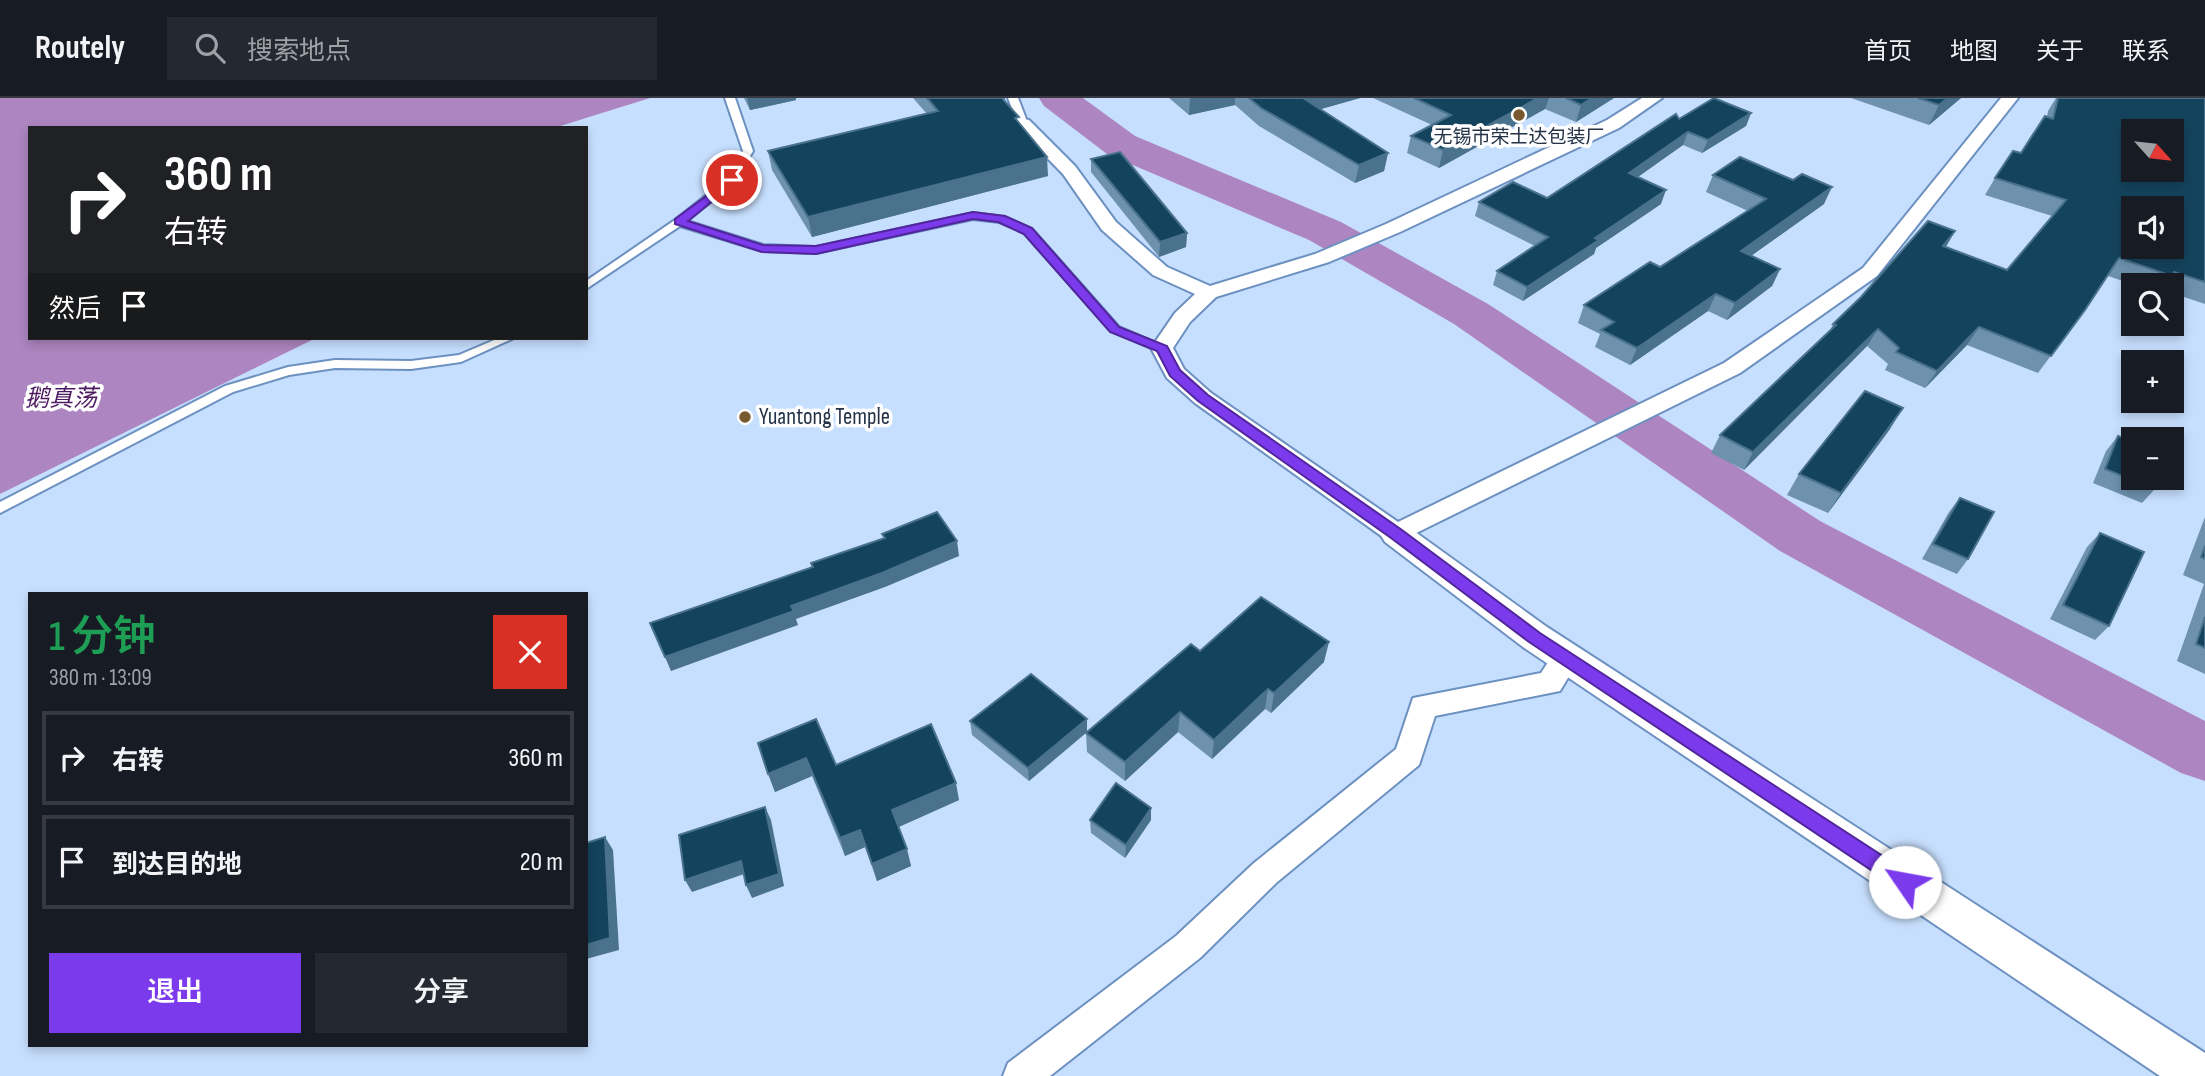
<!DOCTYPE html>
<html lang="zh">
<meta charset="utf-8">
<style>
body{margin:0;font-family:"Sofia Sans Condensed","Noto Sans SC",sans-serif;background:#242831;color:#f1f3f6;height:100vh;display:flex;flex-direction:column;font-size:26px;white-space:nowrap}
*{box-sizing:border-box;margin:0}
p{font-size:23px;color:#9ea1a6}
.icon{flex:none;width:38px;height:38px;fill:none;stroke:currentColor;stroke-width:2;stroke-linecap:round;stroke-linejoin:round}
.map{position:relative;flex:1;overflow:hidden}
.panel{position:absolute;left:28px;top:494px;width:560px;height:455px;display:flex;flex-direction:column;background:#171b24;border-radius:0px;box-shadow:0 4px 10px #0003}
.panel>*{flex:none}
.top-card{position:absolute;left:28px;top:28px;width:560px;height:214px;border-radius:0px;box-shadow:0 4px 10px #0003;background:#202124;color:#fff;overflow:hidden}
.needle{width:46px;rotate:117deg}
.tools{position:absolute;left:2121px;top:21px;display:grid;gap:14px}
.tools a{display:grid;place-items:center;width:63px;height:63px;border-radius:0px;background:#171b24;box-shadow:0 4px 10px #0003;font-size:35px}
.pin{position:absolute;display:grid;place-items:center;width:60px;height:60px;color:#fff;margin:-30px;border:4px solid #fff;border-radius:50%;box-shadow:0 2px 7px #0007}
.me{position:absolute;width:77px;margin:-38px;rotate:303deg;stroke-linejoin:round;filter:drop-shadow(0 0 5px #0008)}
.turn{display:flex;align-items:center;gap:24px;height:147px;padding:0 21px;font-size:32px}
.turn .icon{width:91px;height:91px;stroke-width:2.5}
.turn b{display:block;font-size:49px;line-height:60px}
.then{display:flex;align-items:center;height:66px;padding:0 21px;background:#0003;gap:14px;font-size:26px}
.round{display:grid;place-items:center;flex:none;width:74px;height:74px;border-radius:0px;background:#242831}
.summary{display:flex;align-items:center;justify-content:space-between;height:119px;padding:0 21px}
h1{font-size:42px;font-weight:600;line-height:52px;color:#1e9e55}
.cta{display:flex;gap:14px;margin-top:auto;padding:14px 21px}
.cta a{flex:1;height:80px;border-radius:0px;background:#7c3aed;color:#fff;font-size:28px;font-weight:600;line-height:80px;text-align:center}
.cta a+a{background:#242831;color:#f1f3f6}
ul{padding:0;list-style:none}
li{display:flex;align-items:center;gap:21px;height:94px;margin:0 14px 10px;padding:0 7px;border:4px solid #363941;border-radius:0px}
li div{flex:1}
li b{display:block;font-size:26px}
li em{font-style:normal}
header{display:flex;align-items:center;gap:42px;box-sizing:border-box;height:98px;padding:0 35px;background:#171b24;border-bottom:2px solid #363941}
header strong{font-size:33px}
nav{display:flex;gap:38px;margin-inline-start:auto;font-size:24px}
.search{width:490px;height:63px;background:#242831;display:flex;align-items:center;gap:18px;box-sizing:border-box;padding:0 24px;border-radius:0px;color:#9ea1a6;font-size:26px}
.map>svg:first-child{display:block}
.water{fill:#ad85c0}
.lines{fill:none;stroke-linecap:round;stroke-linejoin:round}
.river{fill:#ad85c0;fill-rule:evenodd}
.service-casing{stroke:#6c91c1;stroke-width:4}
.minor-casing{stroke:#6c91c1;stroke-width:4}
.tertiary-casing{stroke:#6c91c1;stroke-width:4}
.service{fill:#fff;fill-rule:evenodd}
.minor{fill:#fff;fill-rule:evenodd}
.tertiary{fill:#fff;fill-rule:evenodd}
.wall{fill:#6e92ae}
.shaded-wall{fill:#4a728d}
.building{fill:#14445d;stroke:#4a728d;stroke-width:2;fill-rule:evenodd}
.route{fill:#7c3aed;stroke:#51269a;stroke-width:2}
.poi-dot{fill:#785a2e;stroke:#fefefe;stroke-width:2.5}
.labels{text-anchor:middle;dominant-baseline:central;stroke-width:7;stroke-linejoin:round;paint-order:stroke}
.far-poi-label{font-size:19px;fill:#233246;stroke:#fefefe}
.poi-label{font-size:23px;fill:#233246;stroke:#fefefe;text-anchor:start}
.water-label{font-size:24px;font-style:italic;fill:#4d1a61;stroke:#fefefe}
</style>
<header>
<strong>Routely</strong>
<div class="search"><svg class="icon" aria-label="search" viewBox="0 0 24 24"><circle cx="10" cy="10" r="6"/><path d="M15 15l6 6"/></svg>搜索地点</div>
<nav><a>首页</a><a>地图</a><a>关于</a><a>联系</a></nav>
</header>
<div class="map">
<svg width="2205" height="978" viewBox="0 0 2205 978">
<rect width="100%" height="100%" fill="#c7dffe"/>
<path class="water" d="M0 0H650L554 30H30V240H316L0 396Z"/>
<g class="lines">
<path class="river" d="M1039 0H1083L1135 38 1341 124 1488 206 1820 423 2205 623V683L2181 675 1780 453 1454 226 1309 142 1107 56 1044 8Z"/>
<defs>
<g id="service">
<path d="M725 0H735L753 53 735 84 687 123 763 147 816 149 973 115 1005 119 1032 131 1119 229 1168 250 1162 254 1158 253 1111 233 1024 135 999 124 973 121 816 155 762 153 680 128 586 191V183L675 122 728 80 743 53Z"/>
<path d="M1008 0H1018L1028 26 1026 28 1018 26Z"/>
<path d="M499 240H514L461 264 411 271 335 270 289 277 233 294 0 415V404L225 288 288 269 335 262 411 263 459 257Z"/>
</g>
<g id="minor">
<path d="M1642 0H1662L1619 30 1400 134 1329 164 1216 199 1190 224 1173 250 1184 271 1211 295 1398 424 1724 265 1863 170 2001 0H2018L1877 178 1740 275 1396 445 1387 442 1195 305 1167 280 1151 250 1175 215 1195 196 1153 177 1102 132 1063 76 1014 26 1023 21 1029 22 1075 68 1116 124 1167 169 1210 188 1315 156 1386 126 1607 22Z"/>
<path d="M1566 549 1576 552 1580 560 1560 593 1435 618 1419 667 1276 785 1200 860 1050 978H1003L1008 965 1176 838 1254 765 1396 651 1413 600 1541 575 1556 552Z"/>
</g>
<path id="tertiary" d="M1396 424 1407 428 1547 529 2205 955V978H2160L1523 549 1385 444 1380 436 1385 428Z"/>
</defs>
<use href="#service" class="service-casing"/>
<use href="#minor" class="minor-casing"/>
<use href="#tertiary" class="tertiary-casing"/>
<use href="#service" class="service"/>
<use href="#minor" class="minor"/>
<use href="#tertiary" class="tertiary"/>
</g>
<g class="wall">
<path d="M744 0H796V2L750 12Z"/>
<path d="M913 0H1005V3L1019 25 1048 78 812 139 772 72 768 53 927 16Z"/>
<path d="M1169 0H1360L1321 11 1388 55 1384 73 1355 85 1259 28 1235 7 1189 17Z"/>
<path d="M1373 0H1614L1576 24 1545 11 1439 70 1407 55 1411 38 1432 27Z"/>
<path d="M1851 0H1961L1929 27Z"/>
<path d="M2056 0H2205V206L2172 195V187H2135L2108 178 2085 212 2038 275 1967 247 1925 290 1885 272 1888 266 1867 248 1744 372 1711 355 1720 337 1830 233 1833 226 1955 133 1946 149 2007 172 2052 118 1985 97 1995 80 2021 55 2047 19 2048 13Z"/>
<path d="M1751 15 1746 28 1702 55 1683 47 1637 79 1661 106 1596 150 1594 156 1523 203 1493 187 1497 173 1535 148 1475 118 1479 104 1547 100 1679 21Z"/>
<path d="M1091 61 1187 135 1186 149 1159 159 1091 74Z"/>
<path d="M1713 77 1824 106 1751 158 1780 171 1772 188 1727 222 1708 213 1630 267 1595 249 1600 236 1578 225 1584 207 1660 169 1748 113 1706 94Z"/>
<path d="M1890 331 1828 415 1787 397 1799 376Z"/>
<path d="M2118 338 2155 391 2142 405 2093 385 2106 353Z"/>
<path d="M1960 400 1968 461 1957 476 1922 461 1949 414Z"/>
<path d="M2205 419V576L2177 563 2204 486 2183 477Z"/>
<path d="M2100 435 2109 528 2095 542 2050 521 2087 449Z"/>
<path d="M1200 553 1324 564 1271 615 1265 611 1212 661 1178 634 1125 683 1087 654 1086 635Z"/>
<path d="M1087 621V634L1029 683 972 637 970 623Z"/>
<path d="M758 645 836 667 959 702 899 729 911 768 877 783 865 749 845 758 812 678 775 694Z"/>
<path d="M1151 710V722L1125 760 1091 735 1090 722Z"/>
</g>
<g class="shaded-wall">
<path d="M747 0H796V2L750 12Z"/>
<path d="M1190 0H1235V7L1189 17Z"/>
<path d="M1303 0H1360L1300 17Z"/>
<path d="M1538 0H1549L1545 11 1439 70 1443 52Z"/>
<path d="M1592 0H1614L1576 24 1581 7Z"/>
<path d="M1948 0H1961L1929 27 1939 7Z"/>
<path d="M1751 15 1746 28 1702 55 1708 42Z"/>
<path d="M1688 34 1683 47 1624 89 1629 75Z"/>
<path d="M1388 55 1384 73 1355 85 1359 67Z"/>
<path d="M1047 59 1048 78 812 139 808 119Z"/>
<path d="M1832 89 1824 106 1734 170 1741 153Z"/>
<path d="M1666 92 1661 106 1596 150 1594 156 1523 203 1527 189 1595 140Z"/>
<path d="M1955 133 1945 150 1943 148Z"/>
<path d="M1187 135 1186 149 1159 159 1160 144Z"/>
<path d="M1780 171 1772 188 1727 222 1735 205Z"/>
<path d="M1716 196 1708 213 1630 267 1637 250Z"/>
<path d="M1979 229 1967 247 1925 290 1937 273Z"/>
<path d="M1878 231 1867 248 1744 372 1753 354Z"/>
<path d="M1903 310 1890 331 1828 415 1841 395Z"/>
<path d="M957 443 959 458 885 489 796 521 798 527 671 573 665 559 791 508Z"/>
<path d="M1329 544 1324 564 1271 615 1274 595Z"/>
<path d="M1268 591 1265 611 1212 661 1214 642Z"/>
<path d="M1180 614 1178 634 1125 683V664Z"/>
<path d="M1087 621V634L1029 683 1028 670Z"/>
<path d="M806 660 812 678 775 694 768 676Z"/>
<path d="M956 685 959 702 896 730 892 712Z"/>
<path d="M765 709 771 722 784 788 752 800 746 787Z"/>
<path d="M1151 710V722L1125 760 1126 747Z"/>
<path d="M860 732 865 749 845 758 840 740Z"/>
<path d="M605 739 613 752 619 852 586 861V847Z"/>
<path d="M907 751 911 768 877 783 872 766Z"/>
<path d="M741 763 747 775 692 794 685 782Z"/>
</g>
<g class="building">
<path d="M927 0H1002L1019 19 1015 20 1047 59 808 119 768 53 938 13Z"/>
<path d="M1249 0H1303L1388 55 1359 67 1261 10Z"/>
<path d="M1414 0H1538L1443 52 1411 38 1451 17Z"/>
<path d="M1566 0H1592L1581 7Z"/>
<path d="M1714 0 1751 15 1708 42 1688 34 1629 75 1666 92 1595 140 1599 142 1527 189 1497 173 1548 139 1479 104 1513 84 1547 100 1676 16 1679 21Z"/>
<path d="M1918 0H1948L1939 7Z"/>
<path d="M2058 0H2205V184L2174 174 2172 178 2119 160 2085 212 2051 258 1979 229 1937 273 1896 254 1899 250 1878 231 1753 354 1720 337 1836 227 1833 226 1861 199 1928 123 1955 133 1943 148 2007 172 2066 102 1995 80 2013 53 2021 55 2045 18 2053 21ZM2133 33H2172V72H2133ZM2133 110H2172V149H2133Z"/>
<path d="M1120 54 1187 135 1160 144 1091 61Z"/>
<path d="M1740 59 1793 82 1802 76 1832 89 1741 153 1780 171 1735 205 1716 196 1637 250 1601 232 1614 224 1584 207 1650 164 1660 169 1766 101 1713 77Z"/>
<path d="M1865 293 1903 310 1841 395 1799 376Z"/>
<path d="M2118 338 2133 344V380H2160L2155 391 2105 371Z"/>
<path d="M1960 400 1994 414 1968 461 1933 446Z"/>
<path d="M937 414 957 443 882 475 791 508 794 513 665 559 650 525 813 469 811 465 885 440 882 436Z"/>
<path d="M2100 435 2144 454 2109 528 2063 507Z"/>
<path d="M2205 448V461L2201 459Z"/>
<path d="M1261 499 1329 544 1274 595 1268 591 1214 642 1180 614 1125 664 1086 635 1191 546 1200 553Z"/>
<path d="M2205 519V550L2196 546Z"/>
<path d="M1031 576 1087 621 1028 670 970 623Z"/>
<path d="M816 621 836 667 931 626 956 685 892 712 907 751 872 766 860 732 840 740 806 660 768 676 758 645Z"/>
<path d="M1116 685 1151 710 1126 747 1090 722Z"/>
<path d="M765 709 779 776 746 787 741 763 685 782 679 737Z"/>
<path d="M605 739 610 840 586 847V745Z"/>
</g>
<path class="route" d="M732 79 738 82 736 84 688 123 763 147 816 148 973 114 1005 118 1032 130 1119 229 1167 248 1180 272 1208 297 1402 432 1540 535 1912 777 1915 784 1912 790 1905 792 1898 790 1529 544 1391 440 1198 303 1170 278 1157 253 1110 234 1024 136 998 124 973 121 816 156 762 154 675 126V121Z"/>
<g class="poi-dot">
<circle cx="1519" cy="17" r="7"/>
<circle cx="745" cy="319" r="7"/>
</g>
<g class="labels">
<g class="far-poi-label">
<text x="1519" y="39">无锡市荣士达包装厂</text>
</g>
<g class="poi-label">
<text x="759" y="319">Yuantong Temple</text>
</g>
<g class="water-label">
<text x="61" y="300">鹅真荡</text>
</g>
</g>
</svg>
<div class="tools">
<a><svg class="needle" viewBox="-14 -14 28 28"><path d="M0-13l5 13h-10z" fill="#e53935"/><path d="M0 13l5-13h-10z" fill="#9ea1a6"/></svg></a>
<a><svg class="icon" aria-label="sound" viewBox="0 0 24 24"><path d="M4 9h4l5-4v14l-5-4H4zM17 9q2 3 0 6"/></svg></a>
<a><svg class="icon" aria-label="search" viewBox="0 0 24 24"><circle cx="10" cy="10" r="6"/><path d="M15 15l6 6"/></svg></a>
<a>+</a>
<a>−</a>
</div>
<div class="pin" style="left:732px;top:82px;background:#d93025"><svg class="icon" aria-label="arrive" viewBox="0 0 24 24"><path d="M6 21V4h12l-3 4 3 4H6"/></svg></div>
<svg class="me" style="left:1905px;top:784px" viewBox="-20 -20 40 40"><circle r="19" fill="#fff"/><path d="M0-13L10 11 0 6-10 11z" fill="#7c3aed"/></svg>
<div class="top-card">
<div class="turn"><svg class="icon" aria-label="right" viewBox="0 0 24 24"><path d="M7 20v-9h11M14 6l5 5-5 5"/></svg><div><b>360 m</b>右转</div></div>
<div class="then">然后<svg class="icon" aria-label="arrive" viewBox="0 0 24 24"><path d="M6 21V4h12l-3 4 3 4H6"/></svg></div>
</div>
<section class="panel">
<div class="summary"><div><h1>1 分钟</h1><p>380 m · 13:09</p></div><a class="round" style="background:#d93025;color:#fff"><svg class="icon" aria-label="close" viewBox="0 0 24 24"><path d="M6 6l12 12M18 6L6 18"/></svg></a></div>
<ul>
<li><svg class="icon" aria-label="right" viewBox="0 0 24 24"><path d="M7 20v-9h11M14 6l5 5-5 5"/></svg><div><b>右转</b></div><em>360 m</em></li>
<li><svg class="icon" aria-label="arrive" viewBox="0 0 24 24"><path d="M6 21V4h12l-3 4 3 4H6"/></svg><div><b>到达目的地</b></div><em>20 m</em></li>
</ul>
<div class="cta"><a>退出</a><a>分享</a></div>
</section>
</div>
